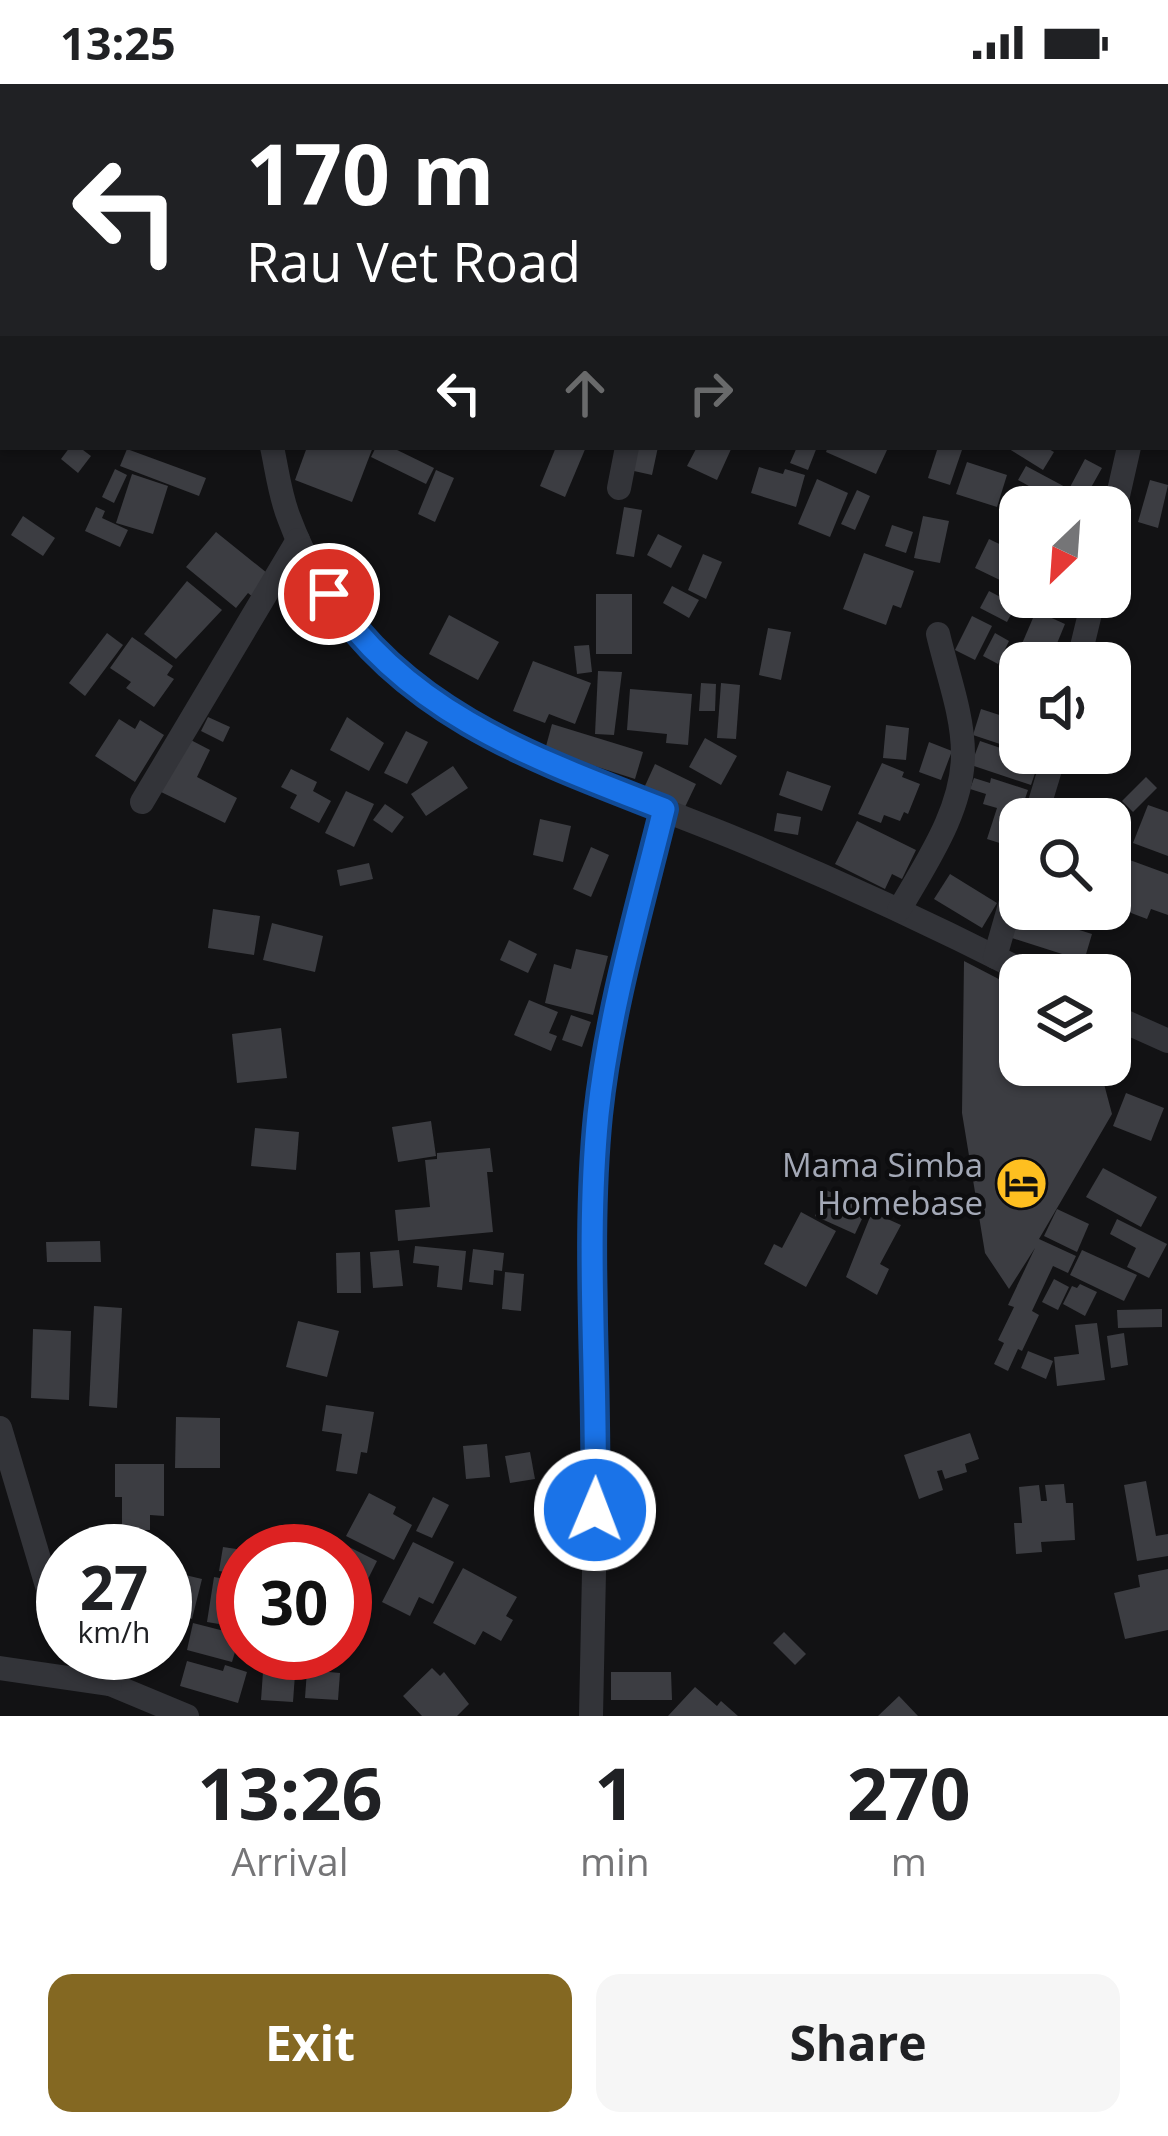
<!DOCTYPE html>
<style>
body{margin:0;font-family:"Open Sans",sans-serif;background:#f6f6f6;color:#202124;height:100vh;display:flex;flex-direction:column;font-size:45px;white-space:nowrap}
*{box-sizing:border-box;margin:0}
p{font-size:39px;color:#757577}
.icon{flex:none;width:66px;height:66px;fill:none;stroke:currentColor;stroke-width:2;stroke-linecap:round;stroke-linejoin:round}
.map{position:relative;height:1632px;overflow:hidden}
.details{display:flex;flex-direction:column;background:#fff;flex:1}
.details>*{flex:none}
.top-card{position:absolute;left:0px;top:0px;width:1170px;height:366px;box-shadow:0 3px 9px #0004;background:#202124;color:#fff;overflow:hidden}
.needle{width:78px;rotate:205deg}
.fabs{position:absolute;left:999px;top:402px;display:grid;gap:24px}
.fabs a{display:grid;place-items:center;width:132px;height:132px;border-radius:24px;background:#fff;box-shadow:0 3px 9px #0004;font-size:60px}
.speed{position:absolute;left:36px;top:1440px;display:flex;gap:24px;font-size:60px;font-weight:700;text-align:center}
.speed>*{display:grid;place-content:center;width:156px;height:156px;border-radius:50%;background:#fff;box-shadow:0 3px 9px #0004;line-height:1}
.speed small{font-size:30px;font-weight:400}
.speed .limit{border:18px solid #d22;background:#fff;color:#111}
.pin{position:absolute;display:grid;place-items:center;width:102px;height:102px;color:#fff;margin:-51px;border:6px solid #fff;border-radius:50%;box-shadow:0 3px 12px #0007}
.me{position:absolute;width:132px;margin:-66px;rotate:1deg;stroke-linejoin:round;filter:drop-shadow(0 0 9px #0008)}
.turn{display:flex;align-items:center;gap:42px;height:252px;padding:0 48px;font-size:54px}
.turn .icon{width:156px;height:156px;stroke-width:2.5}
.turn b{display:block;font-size:84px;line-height:102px}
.lanes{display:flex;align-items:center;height:114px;padding:0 48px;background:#0003;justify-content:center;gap:60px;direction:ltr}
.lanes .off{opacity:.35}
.eta{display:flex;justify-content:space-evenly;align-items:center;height:204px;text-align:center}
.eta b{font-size:72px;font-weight:700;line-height:84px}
.action{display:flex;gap:24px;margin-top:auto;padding:24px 48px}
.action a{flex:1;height:138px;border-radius:24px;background:#846822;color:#fff;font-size:48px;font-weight:700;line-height:138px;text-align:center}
.action a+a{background:#f6f6f6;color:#202124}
.status{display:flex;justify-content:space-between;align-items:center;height:84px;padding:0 60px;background:#fff;direction:ltr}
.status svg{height:33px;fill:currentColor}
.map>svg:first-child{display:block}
.building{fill:#3c3d42}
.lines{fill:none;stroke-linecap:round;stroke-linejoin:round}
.street{stroke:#333439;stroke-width:24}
.route-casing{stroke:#114b97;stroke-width:30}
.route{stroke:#1a73e8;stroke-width:21}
.labels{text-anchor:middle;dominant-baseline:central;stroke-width:9;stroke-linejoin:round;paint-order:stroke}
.poi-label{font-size:33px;fill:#a3a8b6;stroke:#0d0d0f;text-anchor:end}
</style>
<div class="status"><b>13:25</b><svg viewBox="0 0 49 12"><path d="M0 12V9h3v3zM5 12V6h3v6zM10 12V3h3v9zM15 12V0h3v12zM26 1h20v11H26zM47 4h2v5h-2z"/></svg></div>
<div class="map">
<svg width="1168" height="1632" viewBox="0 0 1168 1632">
<rect width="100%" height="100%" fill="#121214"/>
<g class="building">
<path d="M70 363H79L91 372 78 389 61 375Z"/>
<path d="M307 363H373L352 418 295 396Z"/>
<path d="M376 363H391L434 384 426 400 371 373Z"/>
<path d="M556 363H586L565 413 540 402Z"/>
<path d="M630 363H658L652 391 625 385Z"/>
<path d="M697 363H732L717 396 687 382Z"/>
<path d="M797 363H817L808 386 790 379Z"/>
<path d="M828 363H879L887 366 876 390 826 368Z"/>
<path d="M938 363H963L950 401 928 394Z"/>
<path d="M1006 363H1045L1054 368 1043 386Z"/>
<path d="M127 365 206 394 199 412 120 382Z"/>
<path d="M1085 375 1102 384 1080 423H1067L1018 396 1026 382 1069 405Z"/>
<path d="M967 378 1007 391 997 423 956 410Z"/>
<path d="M759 383 783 390 785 385 805 391 796 423 751 409Z"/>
<path d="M115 385 127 391 114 419 102 413Z"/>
<path d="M436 386 454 394 435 438 418 430Z"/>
<path d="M132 390 168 402 153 450 116 439Z"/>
<path d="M817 395 848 409 830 453 798 440Z"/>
<path d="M1150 396 1168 401 1158 444 1138 438Z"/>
<path d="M857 406 870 412 855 446 841 440Z"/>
<path d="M96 423 105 427 102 434 128 446 120 463 85 447Z"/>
<path d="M624 423 642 426 634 473 616 470Z"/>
<path d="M23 432 55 454 43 472 11 451Z"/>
<path d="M923 432 949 437 940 479 914 474Z"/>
<path d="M892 441 913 448 906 469 885 462Z"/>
<path d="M216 448 272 493 254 514 248 509 236 524 186 483Z"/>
<path d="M658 450 682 462 671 484 647 471Z"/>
<path d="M989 455 1018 469 1004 498 975 484Z"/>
<path d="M864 469 914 487 901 524 893 521 886 541 843 525Z"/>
<path d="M703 470 722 478 706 515 688 506Z"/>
<path d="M187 497 222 526 176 575 144 550Z"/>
<path d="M672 502 699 516 689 534 663 519Z"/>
<path d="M989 507 1016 521 1007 538 980 524Z"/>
<rect x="596" y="510" width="36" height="60"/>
<path d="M1036 527 1065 540 1051 574 1021 562Z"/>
<path d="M449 531 499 558 478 596 429 570Z"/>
<path d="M972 532 992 542 975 576 955 566Z"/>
<path d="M768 544 791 548 781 596 759 591Z"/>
<path d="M107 549 123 561 85 612 69 599Z"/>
<path d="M995 549 1009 557 998 580 983 572Z"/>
<path d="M132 553 173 582 167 591 174 595 154 623 126 604 131 598 110 584Z"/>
<path d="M589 561 592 588 577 590 574 562Z"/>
<path d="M533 577 591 599 575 640 549 630 545 639 513 627Z"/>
<path d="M598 587 622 588 614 651 595 650Z"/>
<path d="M701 599 716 600 715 627H699Z"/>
<path d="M721 599 740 601 736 655 717 654Z"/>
<path d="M630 605 692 610 688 661 666 659 667 650 627 646Z"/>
<path d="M981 625 1018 637 1009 663 973 651Z"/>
<path d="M208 633 230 643 223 658 201 647Z"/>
<path d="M347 633 384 659 369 687 330 666Z"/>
<path d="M119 635 135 645 140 636 164 651 135 698 95 672Z"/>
<path d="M552 640 643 668 635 695 545 666Z"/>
<path d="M886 641 909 644 906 676 883 674Z"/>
<path d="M406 647 428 658 407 700 384 689Z"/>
<path d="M185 653 210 666 197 693 237 714 225 739 159 707Z"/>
<path d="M705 654 737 672 721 701 689 683Z"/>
<path d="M980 657 1039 677 1031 701 971 681Z"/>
<path d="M929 658 952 667 941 696 919 688Z"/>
<path d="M882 679 904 688 902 693 920 700 908 730 904 728 900 737 884 731 881 739 858 730Z"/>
<path d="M655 680 696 700 685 723 644 704Z"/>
<path d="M453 682 468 704 426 732 411 710Z"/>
<path d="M291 685 317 698 313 707 331 717 319 739 290 724 297 711 281 703Z"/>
<path d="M787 687 831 702 822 727 779 711Z"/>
<path d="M1146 693 1157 704 1133 728 1122 717Z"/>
<path d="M974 694 990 699 991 694 1028 706 1009 762 987 755 997 724 983 720 986 710 970 705Z"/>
<path d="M346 707 374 720 354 763 325 749Z"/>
<path d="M385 720 404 733 392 749 373 736Z"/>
<path d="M1148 721 1168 728V772L1133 759Z"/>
<path d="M777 729 801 733 798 751 774 747Z"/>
<path d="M540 735 571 742 563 778 533 771Z"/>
<path d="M857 737 916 766 902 795 892 790 885 805 835 780Z"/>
<path d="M591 763 609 771 591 813 573 805Z"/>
<path d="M1127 775 1168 790V831L1151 825 1147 835 1118 824 1121 815 1114 812Z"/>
<path d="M369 779 373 795 340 802 337 786Z"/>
<path d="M950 790 997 819 982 844 934 815Z"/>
<path d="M213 825 260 832 254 871 208 864Z"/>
<path d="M1021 825H1044L1041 834 1092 850 1084 877 1012 854Z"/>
<path d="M272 839 323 852 315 888 263 876Z"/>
<path d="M509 856 537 870 528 889 500 876Z"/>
<path d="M576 865 608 872 593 931 545 919 554 880 571 885Z"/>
<path d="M964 877 1020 906V981H1099L1112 1030 1039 1155 1076 1172 1068 1189 1053 1182 1032 1227 1039 1231 1022 1267 1018 1265 1008 1287 994 1280 1004 1259 998 1256 1014 1223 1008 1221 1035 1164 1009 1205 985 1169 962 1029Z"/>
<path d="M529 916 558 928 549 949 557 952 551 967 514 951Z"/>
<path d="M571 931 591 938 582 963 562 956Z"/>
<path d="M281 944 287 994 237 999 232 950Z"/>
<path d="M1126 1009 1164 1024 1151 1057 1113 1042Z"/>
<path d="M431 1037 436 1072 398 1078 392 1043Z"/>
<path d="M255 1044 299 1048 296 1086 251 1082Z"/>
<path d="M490 1064 493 1088H487L493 1148 398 1157 395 1126 430 1123 425 1076 437 1075V1069Z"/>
<path d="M1103 1084 1157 1113 1141 1143 1086 1113Z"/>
<path d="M826 1106 867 1124 855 1150 815 1132Z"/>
<path d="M1057 1125 1089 1140 1077 1168 1044 1152Z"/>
<path d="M801 1128 836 1147 806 1203 764 1180 774 1160 782 1164Z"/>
<path d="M872 1128 901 1141 880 1180 889 1185 877 1211 846 1193Z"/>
<path d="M1117 1135 1167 1160 1149 1194 1127 1183 1136 1164 1110 1150Z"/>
<path d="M100 1157 101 1178H47L46 1158Z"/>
<path d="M415 1162 466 1167 462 1206 437 1203 439 1182 413 1179Z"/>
<path d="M473 1165 504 1169 502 1187 494 1186 493 1201 469 1198Z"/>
<path d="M399 1166 403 1202 373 1204 370 1168Z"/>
<path d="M1082 1166 1137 1191 1124 1217 1070 1191Z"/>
<path d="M360 1168 361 1209H337L336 1169Z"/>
<path d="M505 1188 524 1190 521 1227 502 1225Z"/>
<path d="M1054 1195 1069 1203 1058 1226 1042 1218Z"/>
<path d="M1080 1200 1097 1208 1085 1232 1063 1220 1072 1202 1077 1204Z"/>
<path d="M94 1222 122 1224 117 1324 89 1322Z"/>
<path d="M1162 1225V1243L1118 1244 1117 1226Z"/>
<path d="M298 1237 339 1247 327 1293 286 1283Z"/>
<path d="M1097 1239 1105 1296 1057 1302 1054 1273 1079 1270 1075 1241Z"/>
<path d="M33 1245 71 1247 69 1316 31 1314Z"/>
<path d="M1124 1249 1128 1281 1111 1284 1107 1252Z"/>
<path d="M1028 1267 1053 1277 1046 1295 1021 1284Z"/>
<path d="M326 1321 374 1328 367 1369 361 1368 357 1390 336 1387 342 1350 322 1347Z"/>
<path d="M176 1333 220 1334V1384H175Z"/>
<path d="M970 1349 979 1375 965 1380 967 1388 945 1395 942 1386 937 1387 943 1406 919 1415 904 1371Z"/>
<path d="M487 1360 490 1393 466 1395 463 1362Z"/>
<path d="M530 1368 535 1395 510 1399 505 1372Z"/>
<path d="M115 1380H164V1432L150 1431V1446H122V1413H115Z"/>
<path d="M1146 1397 1156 1452 1168 1450V1472L1137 1477 1124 1401Z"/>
<path d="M1064 1400 1066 1419H1073L1075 1456 1041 1458 1042 1468 1016 1470 1014 1439H1022L1019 1403 1039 1401 1041 1417H1047L1045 1401Z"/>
<path d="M369 1409 396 1423 393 1430 412 1441 394 1476 346 1452Z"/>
<path d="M433 1413 449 1421 432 1454 416 1447Z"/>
<path d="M413 1458 454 1478 433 1520 419 1513 410 1532 382 1518Z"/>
<path d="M347 1462 377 1477 366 1499 345 1488Z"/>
<path d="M223 1463 243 1466V1491L219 1487Z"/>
<path d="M463 1484 517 1513 506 1532 513 1536 501 1557 483 1547 475 1561 433 1539Z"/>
<path d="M1168 1485V1546L1125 1555 1114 1509 1140 1503 1138 1491Z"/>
<path d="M181 1490 202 1495 192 1535 171 1530Z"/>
<path d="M214 1493 243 1498V1544L207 1538Z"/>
<path d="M193 1539 240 1551 232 1578 187 1566Z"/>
<path d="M784 1548 806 1570 795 1581 773 1559Z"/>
<path d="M187 1577 223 1587 225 1581 247 1588 238 1619 180 1602Z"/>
<path d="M432 1584 440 1592 444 1588 469 1620 457 1632H422L403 1612Z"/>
<path d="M307 1586 340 1589 338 1616 305 1614Z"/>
<path d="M263 1588 295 1590 293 1618 261 1616Z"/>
<path d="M611 1588H671L672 1616H611Z"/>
<path d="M695 1603 717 1622 721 1617 738 1632H668Z"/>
<path d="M899 1612 918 1632H878Z"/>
</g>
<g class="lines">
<g class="street">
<path d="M0 107 3 109"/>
<path d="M1167 121 1168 119"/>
<path d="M272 363C277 386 280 412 289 434 362 631 557 682 732 753 834 795 933 841 1031 891"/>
<path d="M619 404 627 363"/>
<path d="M1110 447 1129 363"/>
<path d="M1078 579 1094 513"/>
<path d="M142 718 298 456"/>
<path d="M1035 735 1055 669"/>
<path d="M899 826C926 779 963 726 963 670 963 630 947 589 938 550"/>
<path d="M995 873 1020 786"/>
<path d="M1110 931 1168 957"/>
<path d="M0 1344 50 1512 63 1534"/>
<path d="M85 1569 110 1600 187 1632"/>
<path d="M0 1584 110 1600"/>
<path d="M591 1632 597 1344 594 1102 598 1031 623 887 664 725"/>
</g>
</g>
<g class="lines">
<defs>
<path id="route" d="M329 510C407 630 536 675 664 725 639 826 609 927 598 1031 585 1161 598 1295 595 1426"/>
</defs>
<use href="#route" class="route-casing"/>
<use href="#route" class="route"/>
</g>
<defs>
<symbol id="hotel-disc" viewBox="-11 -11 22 22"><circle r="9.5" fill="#febf20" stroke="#0d0d0f"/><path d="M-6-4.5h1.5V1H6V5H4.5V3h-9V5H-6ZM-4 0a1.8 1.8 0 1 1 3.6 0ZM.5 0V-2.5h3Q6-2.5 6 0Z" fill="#111"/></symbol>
</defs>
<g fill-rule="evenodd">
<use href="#hotel-disc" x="992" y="1070" width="59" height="59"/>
</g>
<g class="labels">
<g class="poi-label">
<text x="983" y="1080">Mama Simba<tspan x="983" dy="38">Homebase</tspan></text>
</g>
</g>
</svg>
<div class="fabs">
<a><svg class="needle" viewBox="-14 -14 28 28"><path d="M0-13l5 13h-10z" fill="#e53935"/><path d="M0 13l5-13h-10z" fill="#757577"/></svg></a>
<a><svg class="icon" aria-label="sound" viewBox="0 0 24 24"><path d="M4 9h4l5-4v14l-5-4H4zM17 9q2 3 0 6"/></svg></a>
<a><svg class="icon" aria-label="search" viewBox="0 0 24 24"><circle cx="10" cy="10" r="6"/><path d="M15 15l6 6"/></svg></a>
<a><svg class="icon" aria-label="layers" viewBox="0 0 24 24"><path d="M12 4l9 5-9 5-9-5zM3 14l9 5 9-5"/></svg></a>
</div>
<div class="speed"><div>27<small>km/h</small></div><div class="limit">30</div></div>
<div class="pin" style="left:329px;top:510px;background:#d93025"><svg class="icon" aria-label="arrive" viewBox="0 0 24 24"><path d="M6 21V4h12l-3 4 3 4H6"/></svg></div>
<svg class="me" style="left:595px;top:1426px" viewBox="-20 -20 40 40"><circle r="17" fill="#1a73e8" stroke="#fff" stroke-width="3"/><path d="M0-11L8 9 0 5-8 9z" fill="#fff"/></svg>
<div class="top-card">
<div class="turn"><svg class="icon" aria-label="left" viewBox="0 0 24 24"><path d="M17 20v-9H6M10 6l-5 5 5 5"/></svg><div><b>170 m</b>Rau Vet Road</div></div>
<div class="lanes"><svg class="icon" aria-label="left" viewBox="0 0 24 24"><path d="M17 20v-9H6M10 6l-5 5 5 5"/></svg><svg class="icon off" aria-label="ahead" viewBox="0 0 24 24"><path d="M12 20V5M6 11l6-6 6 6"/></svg><svg class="icon off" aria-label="right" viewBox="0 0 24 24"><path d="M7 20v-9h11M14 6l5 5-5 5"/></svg></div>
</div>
</div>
<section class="details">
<div class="eta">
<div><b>13:26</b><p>Arrival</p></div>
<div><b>1</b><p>min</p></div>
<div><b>270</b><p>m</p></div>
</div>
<div class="action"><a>Exit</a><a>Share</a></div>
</section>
